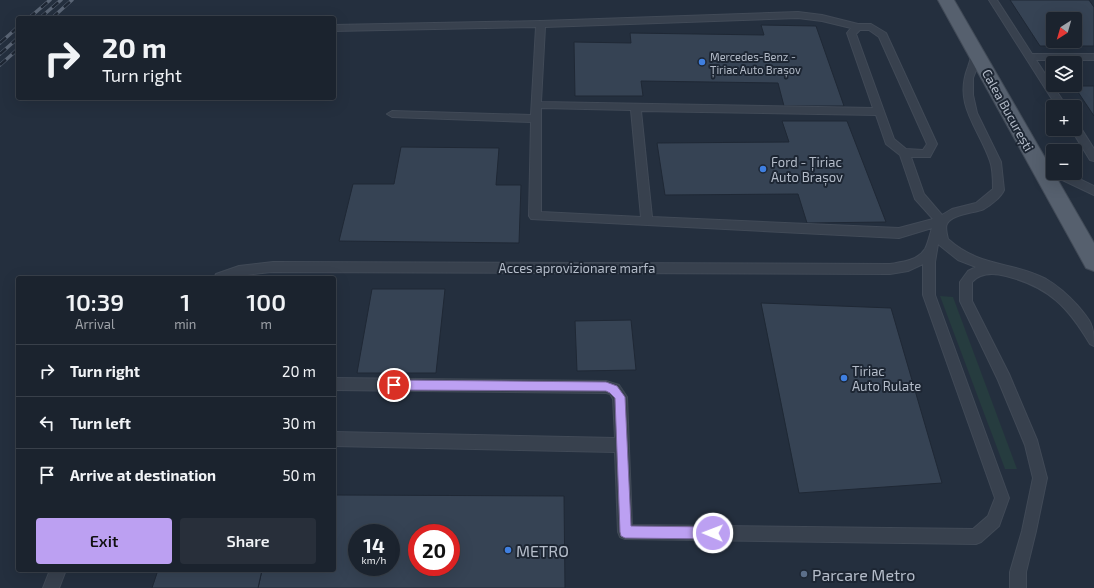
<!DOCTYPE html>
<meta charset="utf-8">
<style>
body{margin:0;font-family:"Exo 2",sans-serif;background:#282f3a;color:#f1f3f6;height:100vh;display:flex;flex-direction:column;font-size:15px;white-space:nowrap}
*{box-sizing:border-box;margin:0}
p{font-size:13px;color:#a0a4aa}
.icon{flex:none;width:22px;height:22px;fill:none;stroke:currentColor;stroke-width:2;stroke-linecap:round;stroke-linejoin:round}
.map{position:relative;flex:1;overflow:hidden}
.panel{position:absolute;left:16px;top:276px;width:320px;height:296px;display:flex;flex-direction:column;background:#1b232e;border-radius:4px;box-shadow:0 4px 16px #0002,0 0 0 1px #39404a}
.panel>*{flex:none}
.top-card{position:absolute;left:16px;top:16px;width:320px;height:84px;border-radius:4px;box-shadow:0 4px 16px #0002,0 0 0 1px #39404a;background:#1b232e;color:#f1f3f6;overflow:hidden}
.needle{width:26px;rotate:217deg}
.controls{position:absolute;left:1046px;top:12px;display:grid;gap:8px}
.controls a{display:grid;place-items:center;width:36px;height:36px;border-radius:4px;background:#1b232e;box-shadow:0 4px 16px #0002,0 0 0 1px #39404a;font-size:20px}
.speed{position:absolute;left:348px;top:524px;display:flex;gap:8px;font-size:20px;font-weight:700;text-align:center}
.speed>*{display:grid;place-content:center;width:52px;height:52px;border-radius:50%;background:#1b232e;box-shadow:0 4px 16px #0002,0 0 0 1px #39404a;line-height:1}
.speed small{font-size:10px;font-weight:400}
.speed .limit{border:6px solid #d22;background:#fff;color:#111}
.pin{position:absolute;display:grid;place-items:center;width:34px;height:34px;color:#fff;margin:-17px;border:2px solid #fff;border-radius:50%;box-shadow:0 1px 4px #0007}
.me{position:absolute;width:44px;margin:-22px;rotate:271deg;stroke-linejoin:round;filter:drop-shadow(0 0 3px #0008)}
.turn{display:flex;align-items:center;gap:14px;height:84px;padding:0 20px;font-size:18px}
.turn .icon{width:52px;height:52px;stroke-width:2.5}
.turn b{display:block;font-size:28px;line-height:34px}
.eta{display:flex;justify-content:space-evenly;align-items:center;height:68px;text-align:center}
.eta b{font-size:24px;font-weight:600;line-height:28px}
.button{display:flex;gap:8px;margin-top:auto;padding:8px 20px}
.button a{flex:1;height:46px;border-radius:4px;background:#bca0f2;color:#111;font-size:16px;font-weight:600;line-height:46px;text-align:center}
.button a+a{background:#282f3a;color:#f1f3f6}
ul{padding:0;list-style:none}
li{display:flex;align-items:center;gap:12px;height:52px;padding:0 20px;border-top:1px solid #39404a}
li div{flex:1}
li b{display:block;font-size:15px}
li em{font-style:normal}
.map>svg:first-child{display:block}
.green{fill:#263c3f}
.building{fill:#364354;stroke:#1f2835;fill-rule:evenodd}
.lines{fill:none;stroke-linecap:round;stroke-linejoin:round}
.service-casing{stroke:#414a57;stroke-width:2}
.primary-casing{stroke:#414a57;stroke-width:2}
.service{fill:#38414e;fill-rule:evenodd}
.primary{fill:#56606e;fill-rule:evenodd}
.rail-casing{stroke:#5a6575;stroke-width:3.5}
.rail{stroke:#1d2633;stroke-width:2.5;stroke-dasharray:8;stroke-linecap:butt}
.route{fill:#bca0f2;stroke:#7a689d}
.shop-dot{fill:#3f7fe0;stroke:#1d2633;stroke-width:1.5}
.service-dot{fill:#5c6f8a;stroke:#1d2633;stroke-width:1.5}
.labels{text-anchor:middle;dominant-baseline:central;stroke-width:4;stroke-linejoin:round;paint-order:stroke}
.far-poi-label{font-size:11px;fill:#b4bcc9;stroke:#1d2633;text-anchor:start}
.street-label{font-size:13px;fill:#b4bcc9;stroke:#1d2633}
.poi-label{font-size:13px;fill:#b4bcc9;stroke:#1d2633;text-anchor:start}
.near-poi-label{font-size:16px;fill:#b4bcc9;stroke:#1d2633;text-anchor:start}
</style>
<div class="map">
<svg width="1094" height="588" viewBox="0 0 1094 588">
<rect width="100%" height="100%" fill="#242f3e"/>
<path class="green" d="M940 296 953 297 1017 469H1005Z"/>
<g class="building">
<path d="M1010 0H1089L1094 7V46H1040ZM1053 19H1075V41H1053Z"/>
<path d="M761 25 816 26 844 106H784L778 83 641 81 643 96H575L574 42 631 43 630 33 764 35Z"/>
<path d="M1074 86H1094V116Z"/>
<path d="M782 121H847L886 222 807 223 798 194 665 195 657 143 789 142Z"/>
<path d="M401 147 499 148 496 185H521L519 243 339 241 353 184H394Z"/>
<path d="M372 289H445L436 373H357Z"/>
<path d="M761 303 891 308 942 483 799 493Z"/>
<path d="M631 320 636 370 577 371 575 321Z"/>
<path d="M334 495 564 496 565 588H258L262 570H334ZM357 533H391V567H357ZM417 533H451V567H417Z"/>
<path d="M158 570H262L258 588H152Z"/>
</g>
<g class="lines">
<defs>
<g id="service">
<path d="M989 0H997L1032 54H1094V60H1036L1067 107H1057Z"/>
<path d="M798 12 822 15 858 24H871L886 33 937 144 930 157H911L924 194 942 215 952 209 976 203 993 189C993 180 993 169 990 161 979 128 953 105 968 67 970 61 971 54 977 52L980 53 982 55 973 78V95L977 113 1001 162 1004 190C1001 197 991 205 984 209 975 213 951 214 947 224 945 227 947 235 948 239 980 268 1012 261 1046 279 1058 286 1068 295 1077 305 1091 321 1094 325 1094 346L1090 344C1068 307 1049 287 1006 276 994 273 981 272 972 282V301L1009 374 1037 440 1047 478 1036 531 1026 572V588H1010V572L1022 531 1033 478 1025 445 998 380 960 301V282L968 271 976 267 958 260 938 244 935 262V295L1009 498 999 526 981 542 976 544 625 539 620 537 618 532 615 452 334 446V432L615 438 613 399 610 394 606 393 334 390V378L606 381 619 385 627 397 632 525 973 529 988 516 995 498 923 295V264L908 271 890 274 273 272C253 273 234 278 214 278L216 274 239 266 273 262 890 264C902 262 917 261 925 249 928 244 930 234 932 228L899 238 531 219 529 216 531 122 392 117 387 114 392 111 531 115 536 27 334 31V25L541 21ZM798 18 822 21 851 28 847 33 873 108 541 102 545 27ZM860 30H869L879 37 927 144 923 150 906 149 894 139 856 34ZM541 108 631 110 641 217 541 212ZM641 111 876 115 886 144 900 155 915 199 933 219 899 228 652 217Z"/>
<path d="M1075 124 1079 125 1094 149V161L1090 160 1071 129H1075Z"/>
<path d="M1053 173H1067L1094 186V195L1054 176Z"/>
<path d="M50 570H66L59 588H43Z"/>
</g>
<path id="primary" d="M938 0H954L1094 243V271L1086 268Z"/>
</defs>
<use href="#service" class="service-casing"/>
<use href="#primary" class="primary-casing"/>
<use href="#service" class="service"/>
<use href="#primary" class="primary"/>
<defs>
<g id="rail">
<path d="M29 18 50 0"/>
<path d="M40 18 61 0"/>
<path d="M52 18 72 0"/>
<path d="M0 43 18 27"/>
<path d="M0 54 18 38"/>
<path d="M0 65 18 49"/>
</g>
</defs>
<use href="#rail" class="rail-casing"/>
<use href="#rail" class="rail"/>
</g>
<path class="route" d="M394 380 606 382 617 386 625 397 631 526 713 527 717 529 719 533 717 537 713 539 625 538 621 536 620 532 615 398 610 393 606 391 394 390 391 388 390 385 391 382Z"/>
<g class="shop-dot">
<circle cx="702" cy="62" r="4"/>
<circle cx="763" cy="169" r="4"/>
<circle cx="844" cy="378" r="4"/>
<circle cx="508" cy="550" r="4"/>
</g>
<circle class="service-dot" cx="804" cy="574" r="4"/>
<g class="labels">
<g class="far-poi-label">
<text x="710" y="56">Mercedes-Benz -<tspan x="710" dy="13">Țiriac Auto Brașov</tspan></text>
</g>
<g class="street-label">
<text transform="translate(1008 110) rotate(61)">Calea București</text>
<text x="577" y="268">Acces aprovizionare marfa</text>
</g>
<g class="poi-label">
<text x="771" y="162">Ford - Țiriac<tspan x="771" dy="15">Auto Brașov</tspan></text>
<text x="852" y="371">Tiriac<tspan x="852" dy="15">Auto Rulate</tspan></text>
</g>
<g class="near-poi-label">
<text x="516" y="550">METRO</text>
<text x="812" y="574">Parcare Metro</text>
</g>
</g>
</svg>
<div class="controls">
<a><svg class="needle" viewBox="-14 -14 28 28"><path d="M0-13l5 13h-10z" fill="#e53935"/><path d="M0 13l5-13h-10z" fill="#a0a4aa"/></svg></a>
<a><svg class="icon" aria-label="layers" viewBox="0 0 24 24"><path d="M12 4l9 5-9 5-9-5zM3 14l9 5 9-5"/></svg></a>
<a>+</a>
<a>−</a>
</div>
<div class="speed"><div>14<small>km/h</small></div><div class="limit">20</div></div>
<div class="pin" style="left:394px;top:385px;background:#d93025"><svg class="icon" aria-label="arrive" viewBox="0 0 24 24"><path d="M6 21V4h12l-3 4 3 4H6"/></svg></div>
<svg class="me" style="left:713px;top:533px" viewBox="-20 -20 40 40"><circle r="17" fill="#bca0f2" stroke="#fff" stroke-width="3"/><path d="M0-11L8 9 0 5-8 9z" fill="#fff"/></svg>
<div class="top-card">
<div class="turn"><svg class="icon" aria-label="right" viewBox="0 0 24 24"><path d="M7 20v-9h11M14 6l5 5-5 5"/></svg><div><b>20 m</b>Turn right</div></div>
</div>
<section class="panel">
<div class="eta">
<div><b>10:39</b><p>Arrival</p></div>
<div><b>1</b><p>min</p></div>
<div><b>100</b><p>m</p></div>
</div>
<ul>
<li><svg class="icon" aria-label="right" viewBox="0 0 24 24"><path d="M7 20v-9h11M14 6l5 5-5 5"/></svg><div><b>Turn right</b></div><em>20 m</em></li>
<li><svg class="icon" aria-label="left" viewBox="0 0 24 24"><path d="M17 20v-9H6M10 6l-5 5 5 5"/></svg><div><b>Turn left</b></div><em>30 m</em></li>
<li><svg class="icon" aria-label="arrive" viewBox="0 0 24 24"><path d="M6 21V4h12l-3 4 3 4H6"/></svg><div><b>Arrive at destination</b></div><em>50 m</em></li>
</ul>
<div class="button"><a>Exit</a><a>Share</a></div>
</section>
</div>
